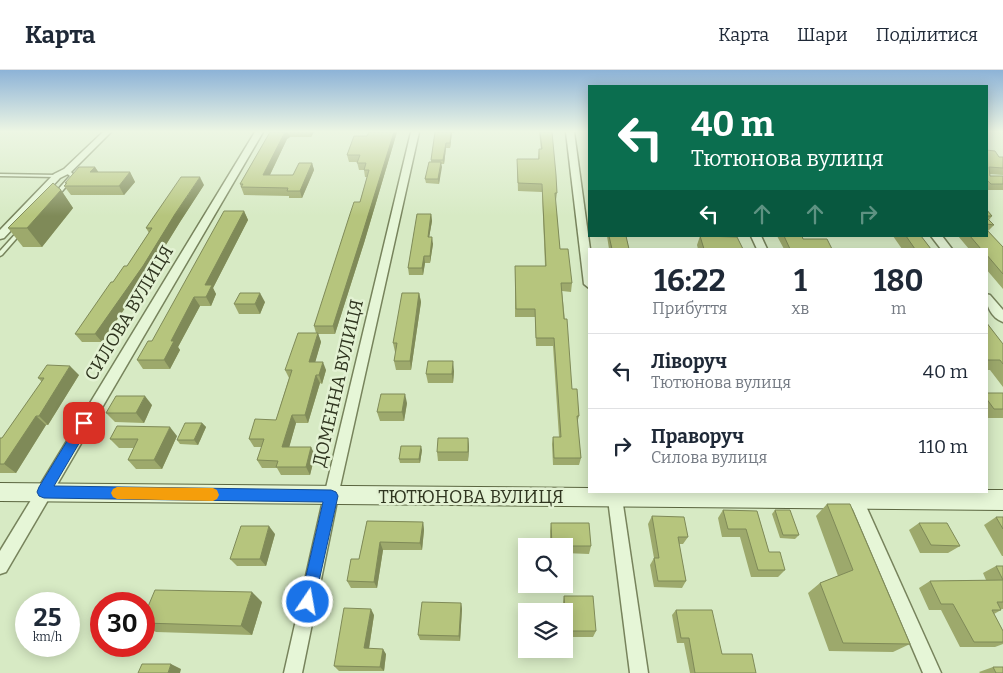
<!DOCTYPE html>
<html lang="uk">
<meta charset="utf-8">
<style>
body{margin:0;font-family:Bitter,serif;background:#f6f6f7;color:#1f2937;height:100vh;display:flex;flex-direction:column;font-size:19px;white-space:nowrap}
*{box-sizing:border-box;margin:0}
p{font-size:16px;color:#747a83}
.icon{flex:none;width:28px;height:28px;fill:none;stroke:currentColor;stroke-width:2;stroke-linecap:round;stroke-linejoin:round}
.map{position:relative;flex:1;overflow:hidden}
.side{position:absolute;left:588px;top:178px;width:400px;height:245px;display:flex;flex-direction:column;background:#fff;border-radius:0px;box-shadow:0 2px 12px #0003}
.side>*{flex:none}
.banner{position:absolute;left:588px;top:15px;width:400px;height:152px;border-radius:0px;box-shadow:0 2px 12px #0003;background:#0b6e4f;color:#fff;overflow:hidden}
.buttons{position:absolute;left:518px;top:468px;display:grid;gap:10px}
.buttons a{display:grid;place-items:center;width:55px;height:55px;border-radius:0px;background:#fff;box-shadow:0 2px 12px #0003;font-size:25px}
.speed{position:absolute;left:15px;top:522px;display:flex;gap:10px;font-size:25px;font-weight:700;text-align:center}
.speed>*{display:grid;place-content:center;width:65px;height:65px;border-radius:50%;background:#fff;box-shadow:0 2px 12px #0003;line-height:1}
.speed small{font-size:12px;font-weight:400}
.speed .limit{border:8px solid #d22;background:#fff;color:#111}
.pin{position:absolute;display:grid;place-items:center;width:42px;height:42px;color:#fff;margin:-21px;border-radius:10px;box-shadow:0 2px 8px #0006}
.me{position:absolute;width:55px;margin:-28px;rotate:12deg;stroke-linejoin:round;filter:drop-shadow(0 0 4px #0008)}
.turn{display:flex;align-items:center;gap:18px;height:105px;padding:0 20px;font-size:22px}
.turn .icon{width:65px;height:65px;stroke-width:2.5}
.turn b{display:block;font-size:35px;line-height:42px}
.lanes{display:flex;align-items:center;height:48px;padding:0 20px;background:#0003;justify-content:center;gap:25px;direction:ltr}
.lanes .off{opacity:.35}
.eta{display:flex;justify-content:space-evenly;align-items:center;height:85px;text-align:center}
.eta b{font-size:30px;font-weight:700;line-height:35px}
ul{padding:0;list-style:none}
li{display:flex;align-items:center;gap:15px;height:75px;padding:0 20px;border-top:1px solid #e0e1e3}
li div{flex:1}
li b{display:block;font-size:19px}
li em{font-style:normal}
header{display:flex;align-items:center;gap:30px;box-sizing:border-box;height:70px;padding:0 25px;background:#fff;border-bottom:1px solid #e0e1e3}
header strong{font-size:24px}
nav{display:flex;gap:28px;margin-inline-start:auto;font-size:18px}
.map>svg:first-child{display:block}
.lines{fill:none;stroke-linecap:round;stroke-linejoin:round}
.lane-casing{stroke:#77835c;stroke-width:3}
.street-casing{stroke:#77835c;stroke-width:3}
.secondary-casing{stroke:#5a653f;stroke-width:2}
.lane{fill:#e6f6d7;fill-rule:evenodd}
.street{fill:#e6f6d7;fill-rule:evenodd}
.secondary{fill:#e6f6d7;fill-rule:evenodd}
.wall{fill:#9da96c}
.shaded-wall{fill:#7f8a58}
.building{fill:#b6c57d;stroke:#7f8a58}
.route{fill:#1a73e8;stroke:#114b97}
.slow{fill:#f59e0b}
.labels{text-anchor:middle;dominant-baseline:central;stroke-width:5;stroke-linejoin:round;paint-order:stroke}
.street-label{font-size:18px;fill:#2f351f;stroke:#e3f2d3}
</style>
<header>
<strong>Карта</strong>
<nav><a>Карта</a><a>Шари</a><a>Поділитися</a></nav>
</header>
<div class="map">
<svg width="1003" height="603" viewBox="0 0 1003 603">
<rect width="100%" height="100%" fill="#d7eac4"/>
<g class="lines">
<defs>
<g id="lane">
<path d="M65 100H69L75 106 58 126H54V124L70 106 65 102Z"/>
<path d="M0 104 57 105 59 106 57 107 0 106Z"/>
<path d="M19 160H23V161L2 185 0 186V181Z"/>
</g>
<g id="street">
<path d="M103 62H111L70 103 60 108 4 168 0 169V160L54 104 64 99Z"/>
<path d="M255 62H263L6 502 0 504V481Z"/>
<path d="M411 62H419L338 426 302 603H284L324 426Z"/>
<path d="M566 62H574L590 179 589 218 584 214Z"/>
<path d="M751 166H761L767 179H757Z"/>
<path d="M931 166H942L952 179H941Z"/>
<path d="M986 224 990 225 1003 240V252C991 248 986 235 986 224Z"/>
<path d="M607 421H621L648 603H630Z"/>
<path d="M856 423 861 425 941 603H923L849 430 851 425Z"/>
</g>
<path id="secondary" d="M0 413 589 418V421L1003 420V440L0 431Z"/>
</defs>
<use href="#lane" class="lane-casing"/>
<use href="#street" class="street-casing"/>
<use href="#secondary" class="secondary-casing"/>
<use href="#lane" class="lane"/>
<use href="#street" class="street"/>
<use href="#secondary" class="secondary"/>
</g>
<g class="wall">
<path d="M270 62H314L311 67H290L287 69 270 105H293L312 93 314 100 302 128H289V126L244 125 240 114Z"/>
<path d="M397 62 364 173 335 264H318L321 272 315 292 326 300 322 314 320 313 308 353H296L289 377 315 385 310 405H281L277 398H262L257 390 262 377H254L249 369 276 350 289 308 285 300 316 263 314 256 360 132 367 107H365L364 100H359L357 92H349L347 85 367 66Z"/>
<path d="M435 62H454V63H452L450 78H446L444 94H441L439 114 426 113 425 109 431 92V90Z"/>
<path d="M539 62H552L557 123 556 130H555L560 179 572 213 571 222 562 221 572 319 579 346 577 353 581 388 579 395H553L552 374 553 367H559L553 276H536L535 247H515V196H545L542 122 518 121 517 89H538L539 79H541Z"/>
<path d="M986 80 999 87H1003V105L990 104V106H1003V120H986Z"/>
<path d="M95 97 98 102H130L135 112 124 125H71L64 116 66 114 65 113Z"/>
<path d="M204 115 180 152 148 204 102 272H82L75 264 113 212 127 196 149 163 146 158Z"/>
<path d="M61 120 73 138 42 177H23L8 158Z"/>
<path d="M986 139 992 146 989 150 994 155 988 161 1003 177V219L986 199V179H969L958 166H986Z"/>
<path d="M244 141 248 150 213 218 216 224 211 236H200L178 277 180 280 170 299H143L137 290 152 271Z"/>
<path d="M431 144 432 151 429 167 433 174 430 193H425L423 205H409L408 198Z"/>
<path d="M607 166H626L629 179H609Z"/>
<path d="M700 166 743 179H698L697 175Z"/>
<path d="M777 166H802L803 169 832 179H784Z"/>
<path d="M893 166H921L931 179H902Z"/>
<path d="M419 223 421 232 411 300H396L394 291 396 282H395L393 273Z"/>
<path d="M265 232 260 244H239L234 234Z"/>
<path d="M986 252 1003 274V317L990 300H986Z"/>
<path d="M454 301 453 313H428L426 304Z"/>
<path d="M79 305 48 355H46L16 403H0V368H2L42 312 38 308Z"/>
<rect x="986" y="323" width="17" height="25"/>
<path d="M407 333 404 351H380L377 342Z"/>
<path d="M152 335 144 353 115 352 106 343Z"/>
<path d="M202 353 206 357 198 375 180 374 177 370Z"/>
<path d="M177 366 162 399H136L128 390 134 378H119L110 369Z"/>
<path d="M468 368 469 377 468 391H438L437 382Z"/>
<path d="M422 380 420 393H400L399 389Z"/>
<path d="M827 434 910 574 893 582 829 581 808 523 820 513 838 506 816 446Z"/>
<path d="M723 440 757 441 769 482 785 500 778 507H751L740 467H722L718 448Z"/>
<path d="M775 440 799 465 795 469 780 468 772 444Z"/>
<path d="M652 446 688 467 683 474H679L686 511 682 518 654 517 650 495 654 488 648 454Z"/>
<path d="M996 447H1003V486H1002L984 455Z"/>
<path d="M367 451 423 452 424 460 422 480H383L377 518H351L347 511 359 489Z"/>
<path d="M551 453 591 476 589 484 564 483V476H550V461Z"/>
<path d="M919 453 960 476 948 483H920L909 460Z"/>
<path d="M275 464 266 496H237L230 489Z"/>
<path d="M996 496H1003V539H1001V540L994 544 1003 561V574L995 577H960L941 540H929L919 518 930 511 986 510 983 503Z"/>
<path d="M564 526 596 561 593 567H564V541H563V532Z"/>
<path d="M262 532 252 565 156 562 144 555V546Z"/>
<path d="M461 533 462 539 460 571 420 570 418 565Z"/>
<path d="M676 540 722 584 756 603H690L684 573H677L672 545Z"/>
<path d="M374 545 369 579 386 584 384 601H339L334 596Z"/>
<path d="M993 597 1003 603H980L979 602Z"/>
</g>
<g class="shaded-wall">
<path d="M285 62H288L290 67 287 69 266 113 263 105Z"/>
<path d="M310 62H314L311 67Z"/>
<path d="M394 62H397L364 173 335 264 333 256Z"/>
<path d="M451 62H452L450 78V73Z"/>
<path d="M446 73V78L444 94 443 90Z"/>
<path d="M441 92 442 97 439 114 438 109Z"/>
<path d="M312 93 314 100 302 128 300 121Z"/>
<path d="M95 97 101 106 90 102Z"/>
<path d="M130 102 135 112 124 125 119 116Z"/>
<path d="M200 107 204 115 180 152 148 204 102 272 95 264Z"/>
<path d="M61 120 73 138 42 177 27 158Z"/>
<path d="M244 141 248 150 213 218 216 224 211 236 206 227 205 215Z"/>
<path d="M431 144 432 151 428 174V167Z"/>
<path d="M432 167 433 174 430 193V186Z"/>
<path d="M424 186 425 193 423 205 422 198Z"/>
<path d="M260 223 265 232 260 244 255 234Z"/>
<path d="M419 223 421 232 411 300 410 291Z"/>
<path d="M194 227 200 236 178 277 180 280 170 299 164 290 171 271Z"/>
<path d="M318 263 321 272 313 300 309 292Z"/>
<path d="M453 291 454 301 453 313 452 304Z"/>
<path d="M323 292 326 300 322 314 319 305Z"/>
<path d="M70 296 79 305 48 355 39 346Z"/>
<path d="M316 305 320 313 308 353 305 345Z"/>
<path d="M405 324 407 333 404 351 402 342Z"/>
<path d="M145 326 152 335 144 353 136 343Z"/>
<path d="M292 345 296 353 287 385 282 377Z"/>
<path d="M36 346 46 355 16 403 4 394Z"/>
<path d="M202 353 206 357 198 375 194 370Z"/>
<path d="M170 357 177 366 162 399 154 390Z"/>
<path d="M468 368 469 377 468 391Z"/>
<path d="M421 376 422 380 420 393 419 389Z"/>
<path d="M311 377 315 385 310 405 306 397Z"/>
<path d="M423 452 424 460 422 480 420 473Z"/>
<path d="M269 456 275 464 266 496 260 489Z"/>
<path d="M380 472 383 480 377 518 374 512Z"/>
<path d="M252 522 262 532 252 565 241 556Z"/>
<path d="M461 533 462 539 460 571 459 566Z"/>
<path d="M371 539 374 545 368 584 364 578Z"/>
<path d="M383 579 386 584 384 601 380 597Z"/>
<path d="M171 594 181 599 180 603H168Z"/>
</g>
<g class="building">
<path d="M270 62H285L263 105H293L299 93H312L300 121H287L288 118 241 117 243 114H240Z"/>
<path d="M369 62H394L362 165 333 256H314L350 144 354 132H360L369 100H364L366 93H357L360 85H347L354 66H367Z"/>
<path d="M435 62H451L450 73H446L443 90H431Z"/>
<path d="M540 62H552L556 105 557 123H555L560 179H568L572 213H561L564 249H567L572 319H577L579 346H577L581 388H554L553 367H561L554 268H536L535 239H516L515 196H546L542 114 518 113 517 89H539V79H542Z"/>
<path d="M986 80 995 81 999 87H1003V98L989 97 990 106H1003V114H991L986 109Z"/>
<path d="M429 92H441L438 109H425Z"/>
<path d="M79 97H95L90 102H130L119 116H64L67 113H65Z"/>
<path d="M181 107H200L175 144 143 196 95 264H75L111 212H113L124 196H127L152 158H146Z"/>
<path d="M53 113 61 120 27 158H8Z"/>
<path d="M986 139 992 146H986Z"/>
<path d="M224 141H244L205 215H212L206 227H194L171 271H174L164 290H137L148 271H152Z"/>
<path d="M417 144H431L428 167H432L430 186H424L422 198H408Z"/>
<path d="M986 147 994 155 986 154Z"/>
<path d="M986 159 1003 177V204L986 184V179H981L970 166H986Z"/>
<path d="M609 166H626L629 179H612Z"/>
<path d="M700 166 737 167 743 179H704Z"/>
<path d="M784 166H802L803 169H827L832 179H790Z"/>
<path d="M906 166H921L931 179H915Z"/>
<path d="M240 223H260L255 234H234Z"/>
<path d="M402 223H419L410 291H394L397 273H393Z"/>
<path d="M986 252 1003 274V294L1000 290H988L986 287Z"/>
<path d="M298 263H318L309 292H323L319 305H316L305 345H292L282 377H311L306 397H276L278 391 257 390 264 369H249L255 349 276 350 292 300H285Z"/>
<path d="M428 291H453L452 304H426Z"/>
<path d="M47 295 70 296 39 346H36L4 394H0V368H2L44 308H38Z"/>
<path d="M986 323H1003V339H994L986 328Z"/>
<path d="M381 324H405L402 342H377Z"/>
<path d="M116 326H145L136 343H106Z"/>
<path d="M185 353H202L194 370H177Z"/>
<path d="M117 356 170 357 154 390H128L138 369H110Z"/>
<path d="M438 368H468V382H437Z"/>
<path d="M401 376H421L419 389H399Z"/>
<path d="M827 434H850L910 574 843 573 820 513 853 500Z"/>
<path d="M723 440 757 441 769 482H780L785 500H758L746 459H728Z"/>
<path d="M775 440H790L799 465H783Z"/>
<path d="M652 446 684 447 688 467H678L686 511H658L654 488H659Z"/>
<path d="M996 447H1003V459Z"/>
<path d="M367 451 423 452 420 473 380 472 374 512 347 511 351 489H359Z"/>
<path d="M551 453H589L591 476H552Z"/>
<path d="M919 453H947L960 476 931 475Z"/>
<path d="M241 456H269L260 489H230Z"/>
<path d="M996 496H1003V510Z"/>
<path d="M1003 510V532H997L1001 540H992L1003 561V572H974L953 534H941L930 511Z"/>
<path d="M155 520 252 522 241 556 144 553V546Z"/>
<path d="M564 526H593L596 561H566Z"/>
<path d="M422 532 461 533 459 566 418 565Z"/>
<path d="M344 538 371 539 364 578 383 579 380 597 334 596Z"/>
<path d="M676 540H712L722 584H752L756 603H695L689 568H681Z"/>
<path d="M142 594H171L168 603H138Z"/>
<path d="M993 597H1003V603H996Z"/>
</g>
<linearGradient id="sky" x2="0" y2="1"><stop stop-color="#8db3d7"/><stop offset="0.42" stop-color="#edf6e4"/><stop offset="1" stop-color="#edf6e4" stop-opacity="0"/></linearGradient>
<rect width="1003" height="146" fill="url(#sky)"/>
<path class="route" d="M84 348 89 350 91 353 54 416 331 420 336 422 338 426 313 538 308 540 303 538 300 532 323 432 44 428 39 426 37 422 39 417 80 350Z"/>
<path class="slow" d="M117 417 213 418 217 420 219 425 217 429 213 431 117 429 113 427 111 423 113 419Z"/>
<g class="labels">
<g class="street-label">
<text transform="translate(129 243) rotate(-59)">СИЛОВА ВУЛИЦЯ</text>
<text transform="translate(338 313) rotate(-77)">ДОМЕННА ВУЛИЦЯ</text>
<text x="471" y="427">ТЮТЮНОВА ВУЛИЦЯ</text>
</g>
</g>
</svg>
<div class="buttons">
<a><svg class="icon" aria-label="search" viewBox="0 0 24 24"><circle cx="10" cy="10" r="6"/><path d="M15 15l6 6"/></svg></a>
<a><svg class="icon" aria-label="layers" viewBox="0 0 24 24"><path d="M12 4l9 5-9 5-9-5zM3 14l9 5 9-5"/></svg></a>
</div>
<div class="speed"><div>25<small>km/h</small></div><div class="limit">30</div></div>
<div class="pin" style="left:84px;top:353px;background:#d93025"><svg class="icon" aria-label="arrive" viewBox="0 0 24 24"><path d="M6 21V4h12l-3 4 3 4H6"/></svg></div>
<svg class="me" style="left:308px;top:532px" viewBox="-20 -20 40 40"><circle r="17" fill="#1a73e8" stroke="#fff" stroke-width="3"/><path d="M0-11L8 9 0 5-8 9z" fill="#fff"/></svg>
<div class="banner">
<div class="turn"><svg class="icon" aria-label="left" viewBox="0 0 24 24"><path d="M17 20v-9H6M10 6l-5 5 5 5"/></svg><div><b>40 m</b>Тютюнова вулиця</div></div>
<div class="lanes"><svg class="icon" aria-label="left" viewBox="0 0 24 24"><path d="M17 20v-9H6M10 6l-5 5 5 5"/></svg><svg class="icon off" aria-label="ahead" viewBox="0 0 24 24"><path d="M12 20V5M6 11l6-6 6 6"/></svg><svg class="icon off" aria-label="ahead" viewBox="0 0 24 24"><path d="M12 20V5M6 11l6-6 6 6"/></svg><svg class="icon off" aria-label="right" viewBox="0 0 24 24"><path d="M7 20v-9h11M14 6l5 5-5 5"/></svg></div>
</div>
<section class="side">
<div class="eta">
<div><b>16:22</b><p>Прибуття</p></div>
<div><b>1</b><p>хв</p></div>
<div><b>180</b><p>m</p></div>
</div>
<ul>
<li><svg class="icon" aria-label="left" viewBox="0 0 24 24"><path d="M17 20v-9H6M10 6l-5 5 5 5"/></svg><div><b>Ліворуч</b><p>Тютюнова вулиця</p></div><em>40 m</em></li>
<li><svg class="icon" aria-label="right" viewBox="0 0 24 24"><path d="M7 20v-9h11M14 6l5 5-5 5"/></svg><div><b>Праворуч</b><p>Силова вулиця</p></div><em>110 m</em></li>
</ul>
</section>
</div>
